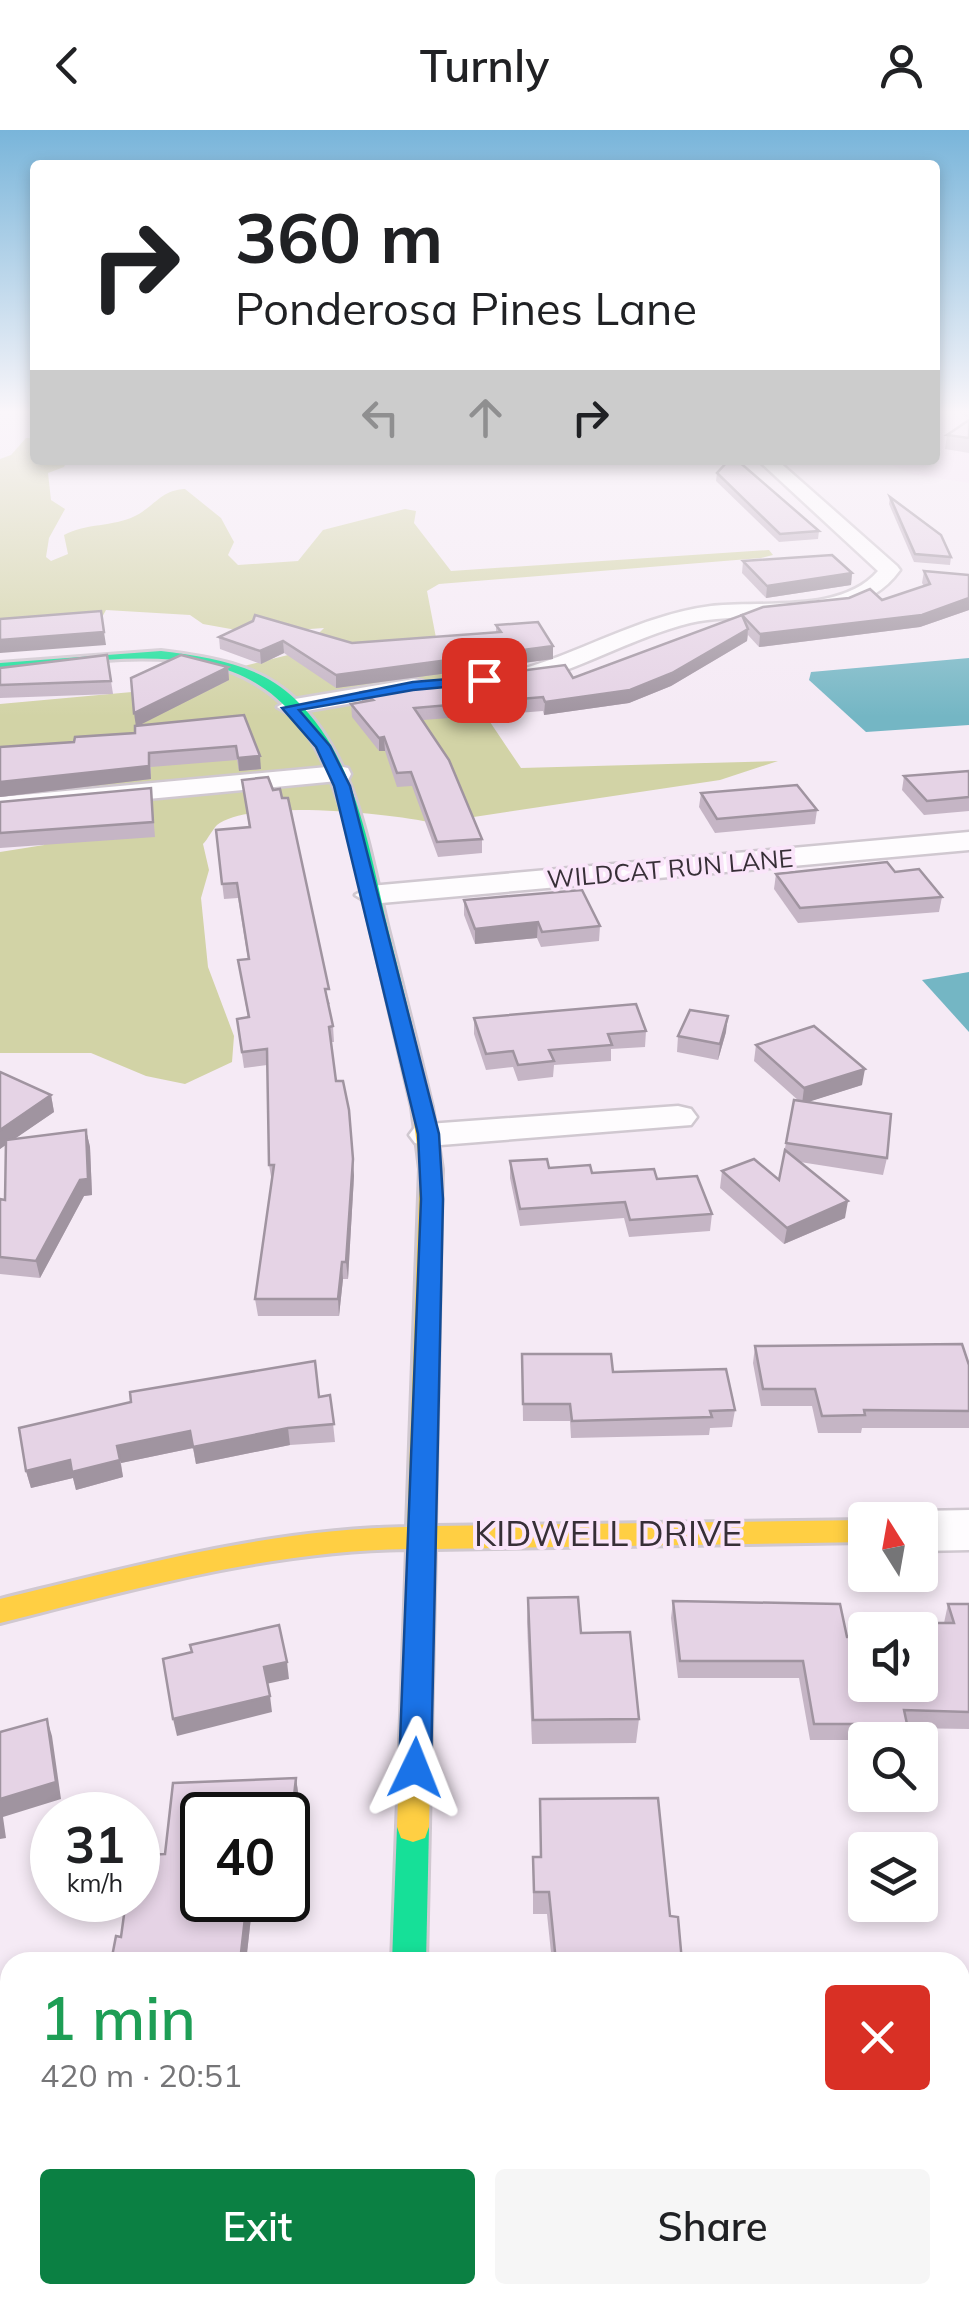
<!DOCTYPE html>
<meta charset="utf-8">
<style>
body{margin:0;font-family:Mulish,sans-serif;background:#f6f6f6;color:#202124;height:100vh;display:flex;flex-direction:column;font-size:38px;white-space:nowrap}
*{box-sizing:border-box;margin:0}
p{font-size:32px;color:#757577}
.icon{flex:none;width:55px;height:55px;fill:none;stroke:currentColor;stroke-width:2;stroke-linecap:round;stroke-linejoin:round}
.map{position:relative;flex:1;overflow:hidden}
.drawer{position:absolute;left:0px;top:1822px;width:970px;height:352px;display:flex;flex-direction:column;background:#fff;border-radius:30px 30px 0 0;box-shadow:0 5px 15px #0003}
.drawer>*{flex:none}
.guide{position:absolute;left:30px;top:30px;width:910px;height:305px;border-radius:10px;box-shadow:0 5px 15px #0003;background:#fff;color:#202124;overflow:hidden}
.needle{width:65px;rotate:349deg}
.buttons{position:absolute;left:848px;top:1372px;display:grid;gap:20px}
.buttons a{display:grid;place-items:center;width:90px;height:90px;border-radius:10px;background:#fff;box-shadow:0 5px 15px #0003;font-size:50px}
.speed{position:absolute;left:30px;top:1662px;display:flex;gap:20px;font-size:50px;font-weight:700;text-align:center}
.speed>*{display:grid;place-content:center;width:130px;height:130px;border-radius:50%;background:#fff;box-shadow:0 5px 15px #0003;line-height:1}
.speed small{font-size:25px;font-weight:400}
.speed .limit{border:5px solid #111;border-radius:15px;background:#fff;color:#111}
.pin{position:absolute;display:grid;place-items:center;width:85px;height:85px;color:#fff;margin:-42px;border-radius:20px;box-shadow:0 5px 15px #0006}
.me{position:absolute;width:110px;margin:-55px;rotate:2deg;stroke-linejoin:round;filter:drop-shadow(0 0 8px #0008)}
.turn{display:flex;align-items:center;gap:35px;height:210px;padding:0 40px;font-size:45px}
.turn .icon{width:130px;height:130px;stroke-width:2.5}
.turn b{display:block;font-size:70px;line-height:85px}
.lanes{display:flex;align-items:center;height:95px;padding:0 40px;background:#0003;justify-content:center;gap:50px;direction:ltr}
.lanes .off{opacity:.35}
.round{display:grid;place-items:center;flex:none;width:105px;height:105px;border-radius:10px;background:#f6f6f6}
.headline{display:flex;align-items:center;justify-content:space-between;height:170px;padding:0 40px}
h1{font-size:60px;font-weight:600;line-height:75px;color:#1e9e55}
.cta{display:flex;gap:20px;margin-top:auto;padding:20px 40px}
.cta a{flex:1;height:115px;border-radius:10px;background:#0b8043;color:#fff;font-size:40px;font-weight:600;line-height:115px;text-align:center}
.cta a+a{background:#f6f6f6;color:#202124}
header{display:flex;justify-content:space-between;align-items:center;height:130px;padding:0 40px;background:#fff;font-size:45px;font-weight:600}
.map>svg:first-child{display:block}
.built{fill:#f5e2f5}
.forest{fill:#d2d3a6}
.water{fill:#74b6c4}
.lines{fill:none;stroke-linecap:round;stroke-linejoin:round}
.street-casing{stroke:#d0c8d0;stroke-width:5}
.fast-casing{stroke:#d0c8d0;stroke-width:6}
.slow-casing{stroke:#d0c8d0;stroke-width:6}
.street{fill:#fefcfe;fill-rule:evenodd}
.fast{fill:#16e098;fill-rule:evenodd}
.slow{fill:#ffcf43;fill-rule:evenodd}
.wall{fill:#c5b5c5}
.shaded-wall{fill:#a094a0}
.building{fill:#e5d3e5;stroke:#a094a0;stroke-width:2.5}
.route{fill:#1a73e8;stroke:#114b97;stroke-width:2.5}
.labels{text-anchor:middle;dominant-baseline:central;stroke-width:8;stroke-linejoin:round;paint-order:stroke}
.far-street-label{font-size:25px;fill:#372f37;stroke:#fae5fa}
.near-street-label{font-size:35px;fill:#372f37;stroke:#fae5fa}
</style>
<header><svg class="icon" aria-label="back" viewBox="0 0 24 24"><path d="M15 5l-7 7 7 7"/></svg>Turnly<svg class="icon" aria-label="person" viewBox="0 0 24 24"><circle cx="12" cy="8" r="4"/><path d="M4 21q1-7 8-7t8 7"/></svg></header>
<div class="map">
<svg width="969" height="2173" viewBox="0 0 969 2173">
<rect width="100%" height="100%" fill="#f5eaf5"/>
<path class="built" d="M935 282H969V353L911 344 882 330H935Z"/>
<path class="forest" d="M26 308H35V330H67L64 337 48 343 51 370 65 379 49 408 46 427 51 431 68 424 64 405C86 393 113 397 135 386 155 376 161 360 185 359L221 388 234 412 228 425 238 435 298 431 323 400 405 379 416 381 414 393 451 441 769 420 773 425 761 428 439 454 427 461 437 513 521 638 778 631 720 650 434 693C392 684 250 668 217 695 212 700 208 709 203 714L209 740 201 768 208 837 234 906 232 932 185 954 146 946 91 923H0V722L44 715 53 653 0 632V574L143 561 300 522 324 498 253 503 203 494 190 485 106 480 100 491 0 497V329L11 325Z"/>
<g class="water">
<path d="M969 528V595L866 602 809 550 811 542Z"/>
<path d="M969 842V902L922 850Z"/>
</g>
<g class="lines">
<defs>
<g id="street">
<path d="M758 330H777L897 436 900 440C855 503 757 478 690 493 630 508 577 542 516 555L508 553 504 548 508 543C576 526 640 485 711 476 761 470 841 484 878 441Z"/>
<path d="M414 549 423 551 426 556 423 561 289 584 277 577 289 570Z"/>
<path d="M338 636 348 638 351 644 348 650 0 683V667Z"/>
<path d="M969 702V720L370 774 355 765 370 756Z"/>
<path d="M678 976 691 979 697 987 691 995 428 1016 415 1013 409 1005 415 997 428 994Z"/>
<path d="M969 1380V1420L920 1421V1390H901L920 1381Z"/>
<rect x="362" y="2165" width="72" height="8"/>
</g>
<g id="fast">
<path d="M161 521C209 527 259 534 295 569 357 628 369 720 388 799 403 858 418 918 432 977L429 981 422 983 412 977C397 915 383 853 369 792 346 691 327 558 205 534 138 521 67 534 0 541V533Z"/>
<path d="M413 1682 425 1686 429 1697 426 1832H392L397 1697 401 1686Z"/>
</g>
<path id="slow" d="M422 971 432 977 442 1039 435 1396 865 1390V1412L435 1419 429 1697 425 1708 413 1712 401 1708 397 1697 407 1419C267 1421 134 1459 0 1493V1469C134 1436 269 1399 407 1397L420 1039 412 977Z"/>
</defs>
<use href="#street" class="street-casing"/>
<use href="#fast" class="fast-casing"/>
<use href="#slow" class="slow-casing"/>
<use href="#street" class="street"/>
<use href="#fast" class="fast"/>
<use href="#slow" class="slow"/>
</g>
<g class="wall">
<path d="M958 282H969V288Z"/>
<path d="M969 290V323L945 319 947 305Z"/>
<path d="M717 343 819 401 818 409 779 412 716 351Z"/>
<path d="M890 367 951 427 950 435 914 432 889 374Z"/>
<path d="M743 431 852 443 851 455 766 468 742 443Z"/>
<path d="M924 441 969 445V480L920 497 759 517 748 505 747 511 671 556 629 573 544 585 543 581 423 590 482 709V723L438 727 412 656 397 657 385 621H379L352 587 351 574 362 572V562L573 548 763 477 882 470 924 456 922 453Z"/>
<path d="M496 495 553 516V529L336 558 284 523 261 534 220 519 219 507 352 513 496 503Z"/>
<path d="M107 525 113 564 0 568V538Z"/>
<path d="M228 537 229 550 137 596 244 585 261 639 239 641 237 630 151 637V649L0 667V617L74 612 135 603V596Z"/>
<path d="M969 641V681L924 685 902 660 904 646Z"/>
<path d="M242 650 330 874H328L333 896 334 912H331L336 951 354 1046 348 1149H343L339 1186H258L255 1169 272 1052 269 1035 267 935 244 938 237 889 248 888 238 830 248 829 238 768 224 769 216 700 249 697Z"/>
<path d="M151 658 155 707 0 718V672Z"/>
<path d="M701 663 817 680 815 694 715 703 699 677Z"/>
<path d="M895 742 942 767 939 782 798 793 774 759 776 744Z"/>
<path d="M464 770 600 796 599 811 541 817 537 808 475 814 464 785Z"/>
<path d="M474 888 646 901 645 917 611 919V931L554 935 553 947 518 951 513 937 486 940 474 904Z"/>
<path d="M726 902 718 930 677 922 678 906Z"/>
<path d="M756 915 862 955 807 972 887 1028 883 1045 800 1032 845 1088 784 1114 720 1058 722 1041 779 1050 794 970 799 971 754 931Z"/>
<path d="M0 942 51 965 54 982 14 1009 86 1000 90 1017 92 1065 84 1066 40 1148 0 1144V1069L5 1070 6 1014 0 1019Z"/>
<path d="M510 1031 549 1038 657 1049 712 1084 710 1101 629 1107 624 1088 520 1096 510 1048Z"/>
<path d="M755 1216 969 1235V1298H862L861 1303H818L812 1276H761L753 1233Z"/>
<path d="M522 1224 613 1242 735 1280 732 1297 710 1298 709 1305 571 1308 570 1291H523Z"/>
<path d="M330 1265 335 1312 290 1315 196 1334 193 1318 121 1333 123 1347 76 1360 73 1348 31 1358 26 1341Z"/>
<path d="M528 1468 581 1503 639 1589 636 1613 532 1614 527 1492Z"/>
<path d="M673 1471 847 1507 920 1555V1500H912L913 1493H944L948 1474H969V1599L906 1598 903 1610H810L799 1548H678L671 1488Z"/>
<path d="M296 1648 299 1669 288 1764V1685L202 1770H287L285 1785 251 1787 246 1832H111L121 1807 165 1724Z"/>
<path d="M540 1669 670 1786 682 1832H552L547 1784H533V1727H540Z"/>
</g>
<g class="shaded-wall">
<path d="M852 443 851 455 766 468 767 456Z"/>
<path d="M969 468V480L920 497 759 517 760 504Z"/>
<path d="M748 499 747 511 671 556 629 573 544 585 545 572Z"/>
<path d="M104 502 106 515 0 523V510Z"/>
<path d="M283 511 284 523 261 534 260 521Z"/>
<path d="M553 516V529L336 558V545Z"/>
<path d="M228 537 229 550 136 597 134 583Z"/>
<path d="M384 607 385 621H379V608Z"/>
<path d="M149 623 151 649 0 667V652Z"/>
<path d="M260 626 261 639 239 641 238 628Z"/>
<path d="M538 792 537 808 475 814V799Z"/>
<path d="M728 886 726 902 718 930 720 914Z"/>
<path d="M865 939 862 955 802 974 804 958Z"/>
<path d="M51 965 54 982 0 1019V1000Z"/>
<path d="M86 1000 90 1017 92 1065 84 1066 40 1148 36 1131Z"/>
<path d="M353 1029 354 1046 348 1149 346 1132Z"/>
<path d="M848 1071 845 1088 784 1114 787 1098Z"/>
<path d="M342 1132 343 1149 339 1186 338 1169Z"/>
<path d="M288 1298 290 1315 196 1334 193 1317Z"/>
<path d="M190 1301 193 1318 121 1333 117 1316Z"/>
<path d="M70 1330H120L123 1347 76 1360 73 1348 31 1358 26 1341Z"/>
<path d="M287 1532 289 1549 266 1554 264 1537Z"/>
<path d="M270 1566 272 1582 177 1606 173 1589Z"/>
<path d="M47 1589 52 1606 61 1669 3 1687 6 1708 0 1709V1669Z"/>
<path d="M296 1648 299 1669 288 1764V1719Z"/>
<path d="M247 1770 251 1787 246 1832H240Z"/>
<path d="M282 1770H287L285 1785Z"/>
</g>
<g class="building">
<path d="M969 290V308L947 305Z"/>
<path d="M729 330H737L819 401 780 404 717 343Z"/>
<path d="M890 367 941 405 951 427 915 424Z"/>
<path d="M832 425 852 443 767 456 743 431Z"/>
<path d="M924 441 969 445V468L922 485 760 504 742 485 763 477 849 468 870 459 882 470 930 454Z"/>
<path d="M101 481 104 502 0 510V489Z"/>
<path d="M255 485 352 513 501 502 496 495 538 492 553 516 336 545 283 511 260 521 219 507 253 491Z"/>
<path d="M742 485 748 499 672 543 630 560 545 572 543 567 414 578 449 630 482 709 437 712 411 642 397 643 384 607 379 608 351 574 373 570 362 562 565 535 573 548Z"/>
<path d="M107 525 111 551 0 555V538Z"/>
<path d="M181 525 228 537 134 583 131 548Z"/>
<path d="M244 585 260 626 238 628 236 616 149 623V636L0 652V617L74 612 75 607 135 603V596Z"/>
<path d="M969 641V667L927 671 904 646Z"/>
<path d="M268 647 273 660 280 659 282 668H288L329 859H325L333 896 329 897 336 951H343L349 980 353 1029 346 1132H342L338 1169H255L274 1035H269L267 919 242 922 237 889 249 887 238 830 249 829 237 753 222 754 216 700 250 697 242 650Z"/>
<path d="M797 655 817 680 717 689 701 663Z"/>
<path d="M151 658 153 692 0 703V672Z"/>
<path d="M887 732 895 742 919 739 942 767 800 778 776 744Z"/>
<path d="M582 760 600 796 542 802 538 792 475 799 464 770Z"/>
<path d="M636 874 646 901 608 904 612 915 549 920 554 931 518 935 513 921 486 924 474 888Z"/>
<path d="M690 880 728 886 720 914 678 906Z"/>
<path d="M814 896 865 939 804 958 756 915Z"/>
<path d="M0 942 51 965 0 1000Z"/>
<path d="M794 970 891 984 887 1028 786 1013Z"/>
<path d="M86 1000 88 1049 80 1050 36 1131 0 1127V1069L5 1070 6 1010Z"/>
<path d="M785 1020 848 1071 787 1098 722 1041 754 1029 779 1050Z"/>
<path d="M547 1029 549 1038 590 1035 592 1043 654 1039 657 1049 697 1046 712 1084 630 1090 625 1072 520 1079 510 1031Z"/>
<path d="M962 1214 969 1235V1281L864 1280 865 1285 822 1286 815 1259H763L755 1216Z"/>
<path d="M522 1224H611L613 1242 726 1239 735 1280 710 1281 712 1287 572 1291 570 1274H523Z"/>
<path d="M315 1231 319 1267 330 1265 334 1294 288 1298 193 1317 190 1301 117 1316 120 1330 72 1342 70 1330 26 1341 19 1298 131 1272 130 1262Z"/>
<path d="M578 1467 581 1503 630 1502 639 1589 533 1590 528 1468Z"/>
<path d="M673 1471 840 1474 847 1507 865 1506V1555H920V1500H915L913 1493H954L948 1474H969V1582L904 1580 907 1594H814L803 1531H680Z"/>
<path d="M279 1495 287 1532 264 1537 270 1566 173 1589 163 1529 192 1522 190 1515Z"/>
<path d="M47 1589 56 1652 0 1669V1602Z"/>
<path d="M296 1648 288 1719V1685H202V1770H247L240 1832H111L116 1806 121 1807 126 1770H138V1725L165 1724 173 1653Z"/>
<path d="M658 1668 670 1786 678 1787 682 1832H556L549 1762H534L533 1727H541L540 1669Z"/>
<path d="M561 2165H710L711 2173H561Z"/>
</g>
<linearGradient id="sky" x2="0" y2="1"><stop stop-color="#79b5da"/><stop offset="0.48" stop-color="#faf6fa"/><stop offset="1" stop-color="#faf6fa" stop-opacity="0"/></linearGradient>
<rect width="969" height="587" fill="url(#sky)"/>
<path class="route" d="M484 546 489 553 413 560 299 580 330 616 350 656 439 1004 443 1069 431 1638 426 1648 415 1652 403 1648 399 1638 421 1069 418 1004 334 656 316 617 282 578 413 552Z"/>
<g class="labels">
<g class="far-street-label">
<text transform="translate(670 738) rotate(-5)">WILDCAT RUN LANE</text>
</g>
<g class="near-street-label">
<text x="608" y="1403">KIDWELL DRIVE</text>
</g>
</g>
</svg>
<div class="buttons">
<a><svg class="needle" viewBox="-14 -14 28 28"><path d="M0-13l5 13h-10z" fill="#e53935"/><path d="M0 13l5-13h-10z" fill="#757577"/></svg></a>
<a><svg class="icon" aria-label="sound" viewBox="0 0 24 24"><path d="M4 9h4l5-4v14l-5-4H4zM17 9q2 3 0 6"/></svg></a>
<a><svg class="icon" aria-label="search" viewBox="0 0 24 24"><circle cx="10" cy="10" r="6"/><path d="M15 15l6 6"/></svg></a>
<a><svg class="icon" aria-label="layers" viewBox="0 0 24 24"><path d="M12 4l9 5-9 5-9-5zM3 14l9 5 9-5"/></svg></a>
</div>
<div class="speed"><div>31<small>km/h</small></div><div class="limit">40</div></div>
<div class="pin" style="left:484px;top:550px;background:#d93025"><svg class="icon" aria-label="arrive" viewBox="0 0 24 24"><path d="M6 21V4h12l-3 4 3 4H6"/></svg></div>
<svg class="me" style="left:415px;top:1638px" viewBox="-20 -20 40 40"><path d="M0-17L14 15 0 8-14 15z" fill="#1a73e8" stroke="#fff" stroke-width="4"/></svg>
<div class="guide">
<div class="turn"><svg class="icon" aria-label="right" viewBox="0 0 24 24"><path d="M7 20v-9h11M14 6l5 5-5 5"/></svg><div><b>360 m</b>Ponderosa Pines Lane</div></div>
<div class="lanes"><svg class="icon off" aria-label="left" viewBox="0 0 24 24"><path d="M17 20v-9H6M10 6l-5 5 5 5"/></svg><svg class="icon off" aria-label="ahead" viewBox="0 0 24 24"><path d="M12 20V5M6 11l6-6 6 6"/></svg><svg class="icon" aria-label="right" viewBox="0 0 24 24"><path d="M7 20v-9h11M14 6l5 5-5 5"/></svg></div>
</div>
<section class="drawer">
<div class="headline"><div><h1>1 min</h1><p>420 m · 20:51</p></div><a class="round" style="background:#d93025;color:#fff"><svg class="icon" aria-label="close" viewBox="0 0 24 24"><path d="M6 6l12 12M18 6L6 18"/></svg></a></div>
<div class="cta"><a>Exit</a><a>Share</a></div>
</section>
</div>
